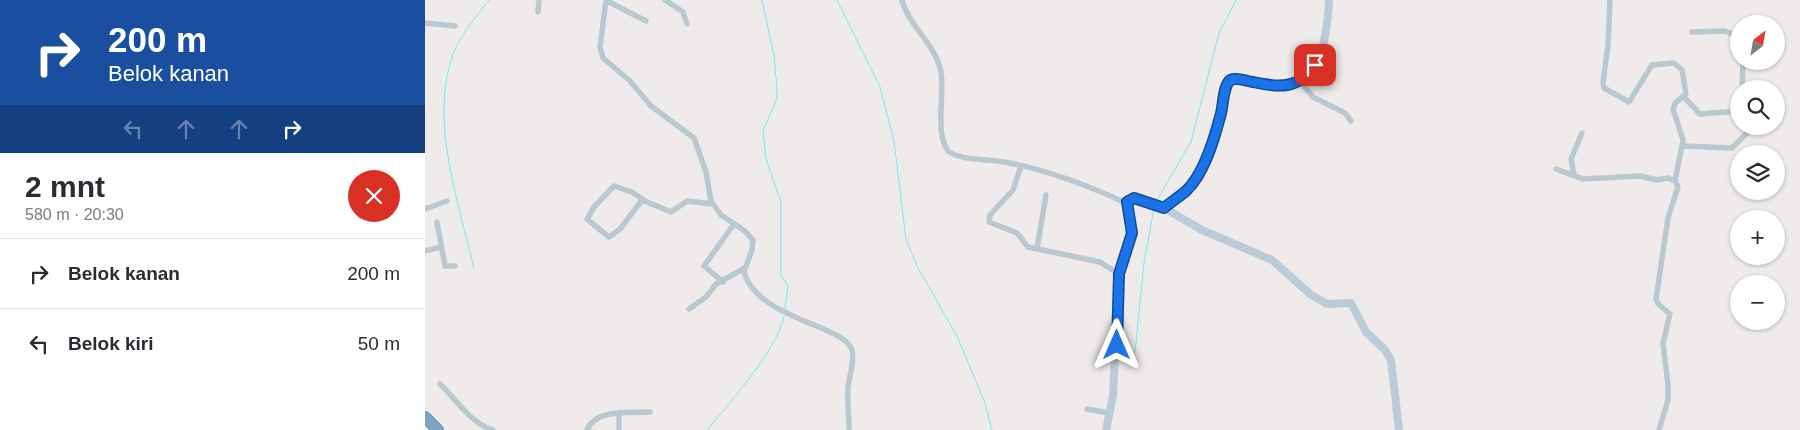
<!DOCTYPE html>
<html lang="id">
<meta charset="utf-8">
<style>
body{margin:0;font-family:Arial,sans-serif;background:#f2f2f3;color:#2b2b33;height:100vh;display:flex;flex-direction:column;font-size:19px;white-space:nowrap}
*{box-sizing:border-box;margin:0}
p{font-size:16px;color:#7c7c81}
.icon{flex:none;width:28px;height:28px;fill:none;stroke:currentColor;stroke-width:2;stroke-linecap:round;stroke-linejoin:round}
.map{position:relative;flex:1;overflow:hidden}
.details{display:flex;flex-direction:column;background:#fff;width:425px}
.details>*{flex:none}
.guide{background:#1a4fa0;color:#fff;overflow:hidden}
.needle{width:32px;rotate:31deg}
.tools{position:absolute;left:1305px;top:15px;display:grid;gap:10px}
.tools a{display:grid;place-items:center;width:55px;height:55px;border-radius:50%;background:#fff;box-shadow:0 1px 4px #0004;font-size:25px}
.pin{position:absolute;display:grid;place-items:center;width:42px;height:42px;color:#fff;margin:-21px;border-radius:10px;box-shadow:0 2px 8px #0006}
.me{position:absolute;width:55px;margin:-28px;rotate:0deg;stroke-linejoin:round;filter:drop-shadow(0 0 4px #0008)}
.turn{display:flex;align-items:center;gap:18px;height:105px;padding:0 25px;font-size:22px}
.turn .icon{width:65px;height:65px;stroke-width:2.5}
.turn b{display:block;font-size:35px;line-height:42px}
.lanes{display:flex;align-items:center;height:48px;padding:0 25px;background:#0003;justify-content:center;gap:25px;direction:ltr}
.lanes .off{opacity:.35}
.round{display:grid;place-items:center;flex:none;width:52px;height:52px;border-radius:26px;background:#f2f2f3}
.summary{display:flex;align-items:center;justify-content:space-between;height:85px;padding:0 25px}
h1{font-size:30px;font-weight:800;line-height:38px}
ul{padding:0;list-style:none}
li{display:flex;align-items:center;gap:15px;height:70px;padding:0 25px;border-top:1px solid #e1e1e2}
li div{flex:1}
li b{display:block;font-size:19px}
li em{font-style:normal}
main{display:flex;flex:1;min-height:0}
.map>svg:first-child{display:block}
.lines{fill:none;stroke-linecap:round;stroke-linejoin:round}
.stream{stroke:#7be6f5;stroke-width:1}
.highway-casing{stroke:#688fac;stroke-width:12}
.street{stroke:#bac8d0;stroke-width:5.5}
.secondary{stroke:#bbcbd7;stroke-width:8}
.highway{stroke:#7da4c1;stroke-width:10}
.route-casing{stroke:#114b97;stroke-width:12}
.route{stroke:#1a73e8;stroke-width:9}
</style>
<main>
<section class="details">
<div class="guide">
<div class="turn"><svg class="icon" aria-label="right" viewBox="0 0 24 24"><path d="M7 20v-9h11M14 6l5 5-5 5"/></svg><div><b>200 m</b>Belok kanan</div></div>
<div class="lanes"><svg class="icon off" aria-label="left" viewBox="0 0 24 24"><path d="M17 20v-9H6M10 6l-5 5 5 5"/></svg><svg class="icon off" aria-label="ahead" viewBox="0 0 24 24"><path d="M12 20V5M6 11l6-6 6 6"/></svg><svg class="icon off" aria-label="ahead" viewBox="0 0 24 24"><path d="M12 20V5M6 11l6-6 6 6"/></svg><svg class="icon" aria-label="right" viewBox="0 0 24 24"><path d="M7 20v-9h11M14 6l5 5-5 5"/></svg></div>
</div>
<div class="summary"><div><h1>2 mnt</h1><p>580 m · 20:30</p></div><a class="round" style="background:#d93025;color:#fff"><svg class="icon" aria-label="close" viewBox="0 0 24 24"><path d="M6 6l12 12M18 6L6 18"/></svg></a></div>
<ul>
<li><svg class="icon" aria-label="right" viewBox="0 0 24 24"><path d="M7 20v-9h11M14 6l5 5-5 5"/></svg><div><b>Belok kanan</b></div><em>200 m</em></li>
<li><svg class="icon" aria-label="left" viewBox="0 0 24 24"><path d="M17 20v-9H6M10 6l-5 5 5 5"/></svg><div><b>Belok kiri</b></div><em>50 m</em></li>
</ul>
</section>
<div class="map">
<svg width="1375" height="430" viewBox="0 0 1375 430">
<rect width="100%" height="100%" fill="#efebeb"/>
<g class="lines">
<g class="stream">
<path d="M337 0 349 56 352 89V98L338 131 341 159 356 202V276L363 285 360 309"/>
<path d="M412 0 455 87 469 141 481 240 493 268 532 336 560 403 567 430"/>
<path d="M731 202 766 142 794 33 811 0"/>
<path d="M49 269C34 203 4 121 28 54 36 34 51 17 64 0"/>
<path d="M710 353 719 263 729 208"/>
<path d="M282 430C304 404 354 347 359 316"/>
</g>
<defs>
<path id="highway" d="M0 417 13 430"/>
</defs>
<use href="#highway" class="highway-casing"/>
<g class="street">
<path d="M181 0 175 47 178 58 205 81 226 106 269 138 281 172 286 201 296 215 320 231 328 240 327 250 319 272C332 319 420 325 427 350 430 361 424 377 423 388 422 402 424 416 424 430"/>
<path d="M240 0 258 12 262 24"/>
<path d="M477 0C484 27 511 44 516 72 520 94 509 135 524 152 541 162 565 158 585 163 625 171 664 186 701 203"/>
<path d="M1185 0 1183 45 1178 83 1179 88 1204 102 1227 65 1249 63 1257 70 1261 94 1250 103 1248 109 1258 140 1250 181"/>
<path d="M182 1 221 21"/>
<path d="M113 12 114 0"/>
<path d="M0 23 30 26"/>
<path d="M1267 32 1300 31 1311 36 1314 42"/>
<path d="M876 82 888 97 920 113 926 121"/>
<path d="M1317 89 1318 61"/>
<path d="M1259 97 1275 114 1314 111"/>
<path d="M1257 146 1307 148 1322 133 1325 126"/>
<path d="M596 166 588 190 565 215 564 222 592 233 603 247 675 262 694 274"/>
<path d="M1131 169 1158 179 1215 176 1232 180 1243 178 1250 181 1253 187 1243 218 1231 299 1233 304 1245 314 1238 343 1243 385V400L1234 430"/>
<path d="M1149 175 1146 159 1157 133"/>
<path d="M219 200 207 192 189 186 169 207 162 219 184 237 195 229 217 200 246 212 262 201 287 204"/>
<path d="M0 209 22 201"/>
<path d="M12 222 20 266H30"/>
<path d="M612 249 621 195"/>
<path d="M0 251 16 247"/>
<path d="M298 282 279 266 309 224"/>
<path d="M264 309 281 297 291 284 320 268"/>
<path d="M15 384C31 399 46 424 68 430"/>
<path d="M662 409 684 413"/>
<path d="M194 414V430"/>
<path d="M162 430C172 408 205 413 225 412"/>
</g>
<g class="secondary">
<path d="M739 208 761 191 775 170 795 119 801 87 805 80C817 76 832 83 844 85 896 91 902 40 904 0"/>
<path d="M681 430 688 396 694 274 707 233V222L701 205 707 198 739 208 777 230 847 260 885 294 902 304 926 303 941 332 960 350 966 360 974 430"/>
</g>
<use href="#highway" class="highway"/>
</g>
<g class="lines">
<defs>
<path id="route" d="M692 345 694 274 707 233 702 202 709 198 739 208C746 202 754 197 761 191 779 174 789 140 795 117 799 105 797 89 805 80 813 77 820 81 828 82 855 88 874 89 890 65"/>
</defs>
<use href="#route" class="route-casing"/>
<use href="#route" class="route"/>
</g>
</svg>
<div class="tools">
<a><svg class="needle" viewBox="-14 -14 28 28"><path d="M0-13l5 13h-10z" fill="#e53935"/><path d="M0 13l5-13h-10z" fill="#7c7c81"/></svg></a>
<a><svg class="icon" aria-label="search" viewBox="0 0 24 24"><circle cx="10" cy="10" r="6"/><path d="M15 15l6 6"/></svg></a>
<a><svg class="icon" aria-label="layers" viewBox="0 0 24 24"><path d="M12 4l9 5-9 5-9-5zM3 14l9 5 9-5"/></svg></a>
<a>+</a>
<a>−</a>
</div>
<div class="pin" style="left:890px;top:65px;background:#d93025"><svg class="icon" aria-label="arrive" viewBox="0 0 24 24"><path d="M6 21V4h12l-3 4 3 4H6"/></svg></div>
<svg class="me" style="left:692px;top:345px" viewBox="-20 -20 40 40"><path d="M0-17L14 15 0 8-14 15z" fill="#1a73e8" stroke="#fff" stroke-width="4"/></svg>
</div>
</main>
